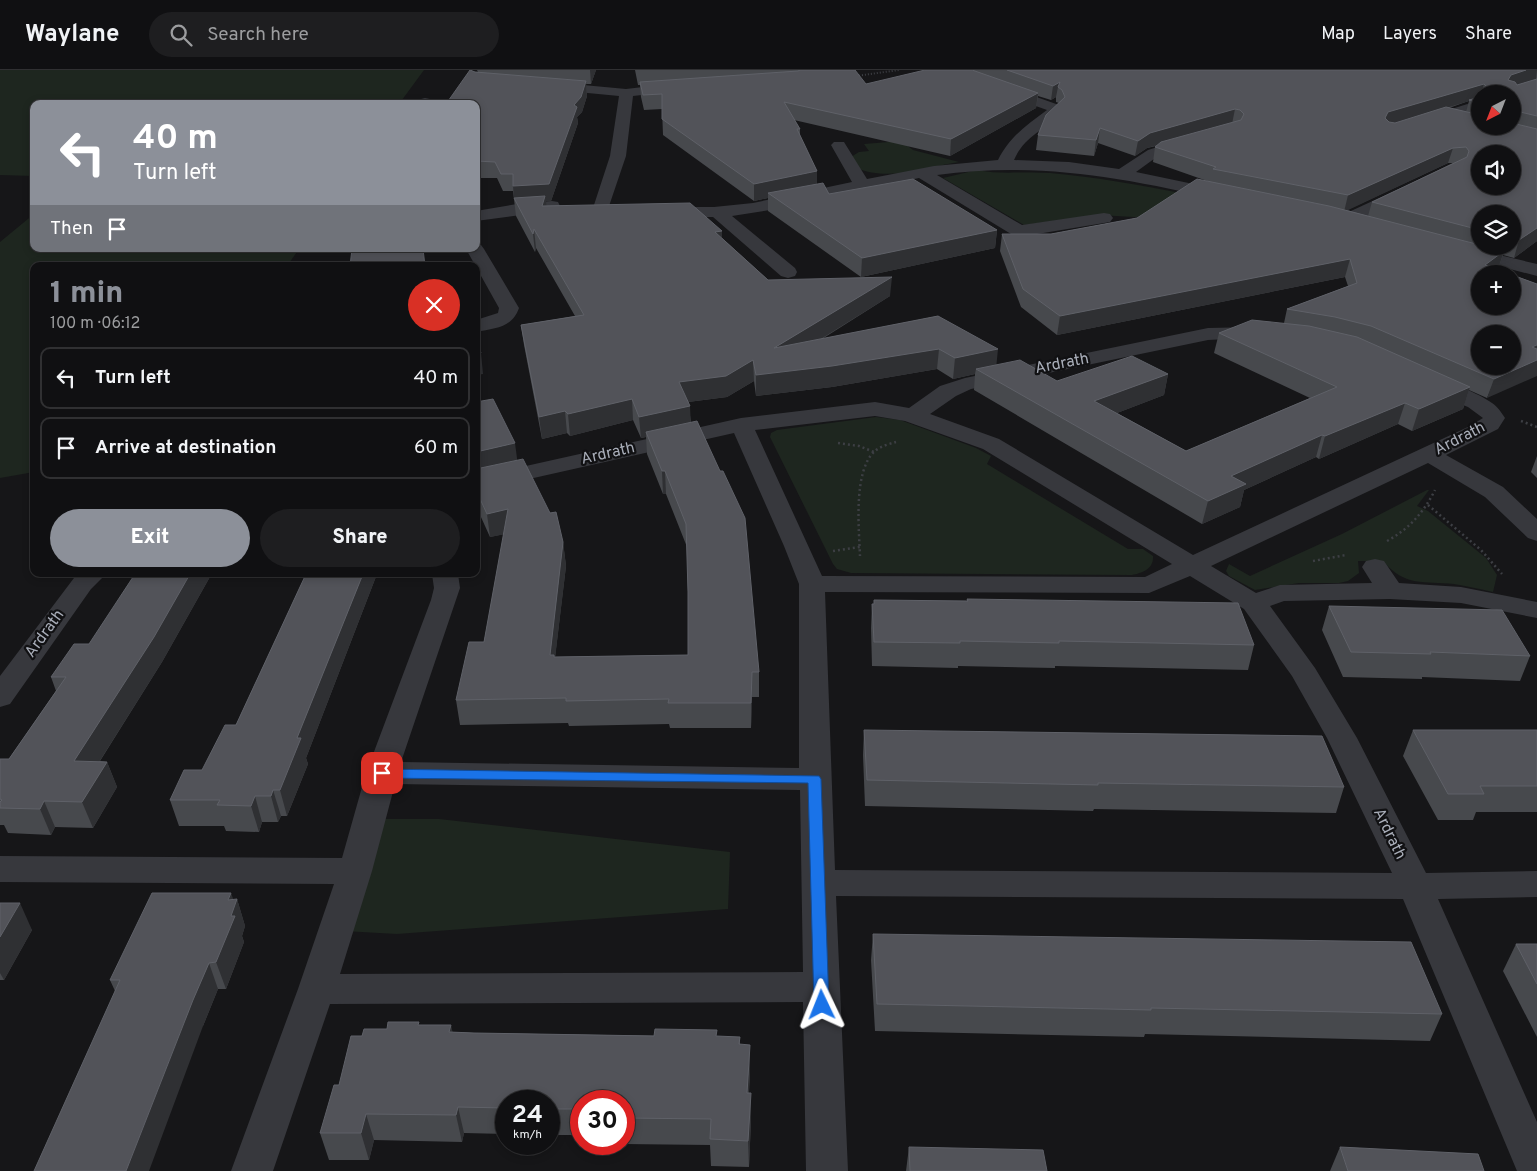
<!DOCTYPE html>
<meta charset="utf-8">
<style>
body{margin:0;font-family:Overpass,sans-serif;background:#1e1e20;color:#f1f3f6;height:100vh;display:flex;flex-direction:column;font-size:19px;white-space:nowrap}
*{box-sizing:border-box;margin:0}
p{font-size:16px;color:#9c9d9f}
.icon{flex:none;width:28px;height:28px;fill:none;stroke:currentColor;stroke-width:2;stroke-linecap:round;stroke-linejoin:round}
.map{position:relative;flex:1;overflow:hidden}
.side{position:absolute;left:30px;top:192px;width:450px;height:315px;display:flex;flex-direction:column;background:#101012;border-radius:10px;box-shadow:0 2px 8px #0003,0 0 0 1px #303032}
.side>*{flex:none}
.top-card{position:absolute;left:30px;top:30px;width:450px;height:152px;border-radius:10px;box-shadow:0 2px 8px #0003,0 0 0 1px #303032;background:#8c9099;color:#fff;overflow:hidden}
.needle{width:32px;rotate:222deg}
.fabs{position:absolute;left:1471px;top:15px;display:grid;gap:10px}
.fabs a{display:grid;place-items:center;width:50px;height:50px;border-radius:50%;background:#101012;box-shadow:0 2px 8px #0003,0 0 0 1px #303032;font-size:25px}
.speed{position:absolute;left:495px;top:1020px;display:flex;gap:10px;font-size:25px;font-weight:700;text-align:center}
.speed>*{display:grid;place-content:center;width:65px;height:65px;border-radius:50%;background:#101012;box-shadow:0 2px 8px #0003,0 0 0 1px #303032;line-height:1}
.speed small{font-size:12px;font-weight:400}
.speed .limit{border:8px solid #d22;background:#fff;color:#111}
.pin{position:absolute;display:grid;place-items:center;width:42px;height:42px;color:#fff;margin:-21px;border-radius:10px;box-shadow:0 2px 8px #0006}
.me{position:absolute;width:55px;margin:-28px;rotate:358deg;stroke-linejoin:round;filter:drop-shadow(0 0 4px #0008)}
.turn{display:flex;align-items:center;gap:18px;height:105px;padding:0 20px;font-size:22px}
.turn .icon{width:65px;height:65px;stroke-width:2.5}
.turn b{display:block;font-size:35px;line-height:42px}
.then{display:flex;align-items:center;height:48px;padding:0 20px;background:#0003;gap:10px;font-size:19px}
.round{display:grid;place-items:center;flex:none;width:52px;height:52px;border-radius:26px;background:#1e1e20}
.headline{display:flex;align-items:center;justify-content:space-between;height:85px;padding:0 20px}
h1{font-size:30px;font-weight:800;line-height:38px;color:#8c9099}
.button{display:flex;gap:10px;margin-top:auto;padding:10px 20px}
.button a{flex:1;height:58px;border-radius:30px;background:#8c9099;color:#fff;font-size:20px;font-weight:800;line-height:58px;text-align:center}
.button a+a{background:#1e1e20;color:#f1f3f6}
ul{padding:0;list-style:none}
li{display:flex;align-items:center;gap:15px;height:62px;margin:0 10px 8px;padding:0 10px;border:2px solid #303032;border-radius:10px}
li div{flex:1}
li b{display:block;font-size:19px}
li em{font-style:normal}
header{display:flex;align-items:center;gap:30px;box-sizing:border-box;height:70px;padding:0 25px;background:#101012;border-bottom:1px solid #303032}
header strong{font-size:24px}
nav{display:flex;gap:28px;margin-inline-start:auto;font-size:18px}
.search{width:350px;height:45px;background:#1e1e20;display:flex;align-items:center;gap:12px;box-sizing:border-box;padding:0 18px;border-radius:28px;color:#9c9d9f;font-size:19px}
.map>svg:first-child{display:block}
.green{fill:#1e261f}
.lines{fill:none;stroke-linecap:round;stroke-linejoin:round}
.path-far1{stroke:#3d3f44;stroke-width:2;stroke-dasharray:1 2;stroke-linecap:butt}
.path{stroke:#3d3f44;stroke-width:2.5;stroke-dasharray:2 3;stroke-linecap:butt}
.street{fill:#37383d;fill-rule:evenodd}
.wall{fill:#47494d;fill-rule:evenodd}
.shaded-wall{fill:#2f3033}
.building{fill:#525359;stroke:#5f6168;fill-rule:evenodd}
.route{fill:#1a73e8;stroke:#114b97}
.labels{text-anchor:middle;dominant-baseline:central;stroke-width:4.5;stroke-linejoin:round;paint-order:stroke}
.street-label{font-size:16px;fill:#a8adb8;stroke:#111113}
</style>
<header>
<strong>Waylane</strong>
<div class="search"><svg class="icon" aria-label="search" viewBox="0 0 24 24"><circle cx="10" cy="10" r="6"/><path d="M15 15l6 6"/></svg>Search here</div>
<nav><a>Map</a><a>Layers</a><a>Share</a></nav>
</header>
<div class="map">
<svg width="1537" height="1101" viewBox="0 0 1537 1101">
<rect width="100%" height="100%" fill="#161618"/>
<g class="green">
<path d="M0 0H424L399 34H34V106L0 105Z"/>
<path d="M901 71 913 80 959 92C927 97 888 112 857 98L851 87 859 82 869 81 864 74Z"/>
<path d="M977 100C1001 105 1026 101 1050 103 1096 107 1140 115 1186 124L1153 148 1097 145 1024 155 943 108Z"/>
<path d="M34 144V179H299L287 196H34V402L0 408V172Z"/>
<path d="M876 347 900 350 976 378 991 386 987 394 1128 479H1143L1153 486C1154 499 1142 503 1132 505L851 503 837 499 833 494 770 367 771 363 777 360Z"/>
<path d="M1427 420H1429L1417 436 1428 441 1486 488 1497 505 1493 522C1480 519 1467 516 1454 514 1424 511 1405 517 1383 491H1358L1359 503 1348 511 1339 513H1299L1255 520 1229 506 1226 501 1229 494 1250 506 1342 464Z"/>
<path d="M379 749H439L730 782 728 839 397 864 344 861Z"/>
</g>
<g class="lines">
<path class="path-far1" d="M856 6 899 0"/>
<g class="path">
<path d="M1521 351 1537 357"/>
<path d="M838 373 859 376 874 382"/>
<path d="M1428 435 1481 480 1502 504"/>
<path d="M1387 471C1409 459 1424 442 1435 420"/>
<path d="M833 481 860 477"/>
<path d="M860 486C859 459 853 400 875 381 881 376 889 374 896 372"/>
<path d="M1313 491 1346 485"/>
</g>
<g class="street">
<path d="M941 0H961L1059 35 1062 41 1060 44C1043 62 1025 65 1014 90L1069 92 1119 99 1148 80 1189 67 1194 69 1197 72 1194 75 1158 86 1136 102 1222 120 1228 122 1230 125 1228 128 1222 130C1124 108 1038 91 937 105L1022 155 1104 143 1110 144 1113 148 1110 152 1104 153 1025 166 1011 164 919 108 770 140 732 146 795 198 797 202 795 206 788 208 781 206 713 147H662L656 146 654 142 656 138 662 137H714L753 133 852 112 831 75 834 72H844L867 109 934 96 998 90C1010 66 1027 55 1047 40L943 3Z"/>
<path d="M551 12 626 19 677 13 684 17 677 21 633 26 626 86 607 142H595L593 138 610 86 619 26 546 19 544 16 546 13Z"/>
<path d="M425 28 430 29 431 34H411L413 31Z"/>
<path d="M1480 30V39L1425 56 1420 55 1418 52 1420 49Z"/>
<path d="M1403 117 1409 119 1411 122 1409 125 1352 154 1346 155 1340 154 1337 150 1340 146Z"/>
<path d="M552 131 558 132 560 136 558 140 476 151V141L523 133Z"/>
<path d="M476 174 481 175 484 179 519 238C512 258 495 258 476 262V250L498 243 499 238 466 179H476Z"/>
<path d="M1466 177 1537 194V206L1460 186 1457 182 1460 178Z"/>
<path d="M1256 257 1263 259 1266 263 1263 267 1208 270 971 319 956 326 930 344 999 369 1193 485 1470 356 1483 348 1468 337 1425 320 1422 315 1425 310C1441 306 1478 323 1492 333 1498 337 1501 342 1505 348L1498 359 1446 385 1503 417 1537 449V471L1528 468 1485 427 1428 393 1211 496 1256 523 1280 515 1372 513 1362 497 1366 491 1375 489 1384 491 1399 513 1461 517 1537 532V548L1461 533 1390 529 1284 531 1270 536 1315 598 1357 668 1426 803 1537 801V827L1438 829 1537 1052V1101H1517L1403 829 836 826 848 1101H806L803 932 330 934 273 1101H231L298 919 334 814 0 812V786L342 788 366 703 431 530 434 518 432 504H458L460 518 401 692 799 698V514L784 476 734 363 476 421V407L741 348 875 332 909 338 940 316 965 308 1208 258ZM875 346 905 351 983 379 1172 494 1145 507 822 506 755 360ZM1190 506 1244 539 1292 606 1327 668 1392 803 835 800 825 522 1149 523ZM395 714 800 720 803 902 340 904 372 801Z"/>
<path d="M77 504H106L91 519 10 634 0 637V606Z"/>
</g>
</g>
<g class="wall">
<path d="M477 0H596L591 14H586L587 26 582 42 577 47 578 53 551 131H546V136L722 161V168L768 210 890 226 822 269 938 246 996 295 1057 311 1168 304 1164 325 1117 343 1186 381 1310 328 1214 283 1219 263 1284 253 1287 239 1348 216 1345 207 1057 265 1021 237 1000 181 1002 164H1051L1137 148 1210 112 1153 92 1155 77 1156 76 1147 78 1135 86 1098 73 1094 86 1036 80 1038 65 1059 33 1056 32V27L1051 30 1038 26 1036 38 950 86 794 50 800 59V66L817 101V114L829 124 997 160 995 178 861 207 768 141V128L754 131 663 65 662 39 644 40 641 27 640 15H638L635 0H848L866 14 974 1V0H1537V171L1514 188 1503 185 1498 199 1537 214 1487 328 1469 320 1463 339 1412 361 1398 354 1319 389 1316 387 1244 420 1240 437 1202 454 974 320 975 304 953 309 937 299 832 317 756 326 754 311 727 327 688 332 691 352 759 602V627H752L751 658H670L669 654 569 656 568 653 460 655 456 630 484 572 504 464 490 467 476 436V332L517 390 563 472 566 496 555 587 688 585V522L687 477 666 424H663L647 384 646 367 641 368 633 350 570 366 567 363 542 369 524 275 521 255 575 246 536 178 535 182 516 146 513 121H503L497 108H476V34L475 2H478ZM1480 24H1512V56H1480ZM1469 31 1466 42 1449 38 1463 33ZM1448 93H1453L1372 132 1368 146 1347 140ZM1480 144H1512V176H1480Z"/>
<path d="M1537 386V408L1531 402Z"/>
<path d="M306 504H377L306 688 308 694 287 746H281L278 752H262L259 762 226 761 224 756H179L170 730 202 700 236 655Z"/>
<path d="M211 505 162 592 100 691 107 692 117 717 93 758 55 757 51 765 8 763 4 755H0V689H9L56 621 51 607 89 574Z"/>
<path d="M967 529 1254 575 1248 600 1055 596V598L958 596V598L872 596 871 558 872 534 967 531Z"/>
<path d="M1329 536 1530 586 1520 611 1422 607V609L1343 607 1322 560Z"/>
<path d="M864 660 1344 717 1336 743 1094 739 1093 741 865 736 863 685Z"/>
<path d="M1413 660H1537V742H1476L1473 750H1438L1403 686Z"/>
<path d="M237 829 245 856 242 866 244 872 226 919H218L203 956 115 921 110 910 233 830Z"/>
<path d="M0 833 32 860 4 910H0Z"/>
<path d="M873 864 1442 944 1430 971 1145 964 1144 967 875 961 871 890Z"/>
<path d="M1516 874H1537V967L1503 901Z"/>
<path d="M419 955 453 962 474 963 740 967V974L750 1001 749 1023 751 1050 749 1097 711 1096 710 1075 623 1074H624V1031H581V1065H549V1031H506V1064L464 1063 462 1072 374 1070 369 1090H329L320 1063 339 1015 362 966 387 959Z"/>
<path d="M909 1077 1047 1101H906Z"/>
<path d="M1340 1077 1484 1101H1330Z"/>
</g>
<g class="shaded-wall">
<path d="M590 0H596L591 14Z"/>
<path d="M1526 0H1537L1536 9 1506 19 1508 10 1511 5Z"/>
<path d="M586 11 587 26 582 42 577 47 578 53 551 131H546L547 144 514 129 513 116 574 35Z"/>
<path d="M1060 12 1058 17 1056 27 1051 30 1053 16Z"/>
<path d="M1484 14 1481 24H1480L1479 28 1469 30V31L1384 57 1385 48 1388 42Z"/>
<path d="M1038 23 1036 38 950 86 951 69Z"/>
<path d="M1235 39 1232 54 1147 78 1135 86 1138 71 1150 63Z"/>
<path d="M1100 58 1098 73 1094 86 1096 70Z"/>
<path d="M1453 78 1448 93 1344 142 1348 125Z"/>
<path d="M817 101V118L768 123V128L754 131V114Z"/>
<path d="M1537 158V171L1514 188 1519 170Z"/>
<path d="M534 159 536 178 535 182 533 164Z"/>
<path d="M997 160 995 178 861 207 862 188Z"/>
<path d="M722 161V179L715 162Z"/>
<path d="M1504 181 1498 199 1491 204 1485 195Z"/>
<path d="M1350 189 1345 207 1057 265 1060 246Z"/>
<path d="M892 207 890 226 774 298V278Z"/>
<path d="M1537 275V306L1487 328 1494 309 1532 277Z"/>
<path d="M939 279 937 299 832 317 756 326V305Z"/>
<path d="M998 279 996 299H976L975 304 953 309 955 288Z"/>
<path d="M481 283 483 304 476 305V284Z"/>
<path d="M753 290 754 311 727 327 680 333 679 312Z"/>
<path d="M1168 304 1164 325 1091 353 1094 331Z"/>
<path d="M1470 317 1463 339 1412 361 1419 339Z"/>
<path d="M632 329 633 350 570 366 568 344Z"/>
<path d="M1405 333 1398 354 1319 389 1325 366Z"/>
<path d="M690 336 691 357 646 362V367L641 368 639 347Z"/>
<path d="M565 341 567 363 542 369 539 347Z"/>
<path d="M1322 365 1316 387 1244 420 1240 437 1202 454 1208 431 1231 406Z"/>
<path d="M515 373 518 396 476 405V382Z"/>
<path d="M662 401H665L666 424H663Z"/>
<path d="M508 439 511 463 490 467 487 444Z"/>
<path d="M563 472 566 496 555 589 550 585Z"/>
<path d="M190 504H211V505L162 592 84 716 74 691Z"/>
<path d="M363 504H377L306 688 308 694 287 746 280 720 297 668Z"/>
<path d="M752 602V627L751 658V633Z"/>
<path d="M107 692 117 717 93 758 82 732Z"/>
<path d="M273 720 281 746 278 752 271 726Z"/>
<path d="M255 726 262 752 259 762 251 736Z"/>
<path d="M44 731 55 757 51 765 40 739Z"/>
<path d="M231 823 235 834 237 829 245 856 242 866 244 872 226 919 216 892 231 846 228 830Z"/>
<path d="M20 833 32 860 4 910 0 903V867Z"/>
<path d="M209 893 218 919 203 956 149 1101H126L193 930Z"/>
<path d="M451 955 457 981 449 962Z"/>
<path d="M750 975V1001L747 1049V1023Z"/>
<path d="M751 1023V1050L749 1097 748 1071Z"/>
<path d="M458 1037 464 1063 462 1072 456 1045Z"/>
<path d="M366 1044 374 1070 369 1090 361 1063Z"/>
</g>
<g class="building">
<path d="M470 0 475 2 586 11 581 27 574 35 577 37 549 114 513 116V104H501L495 92 476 91V34H446Z"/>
<path d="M800 0H855L866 14 925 0H972L1038 23 951 69 784 32 800 59H797L817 101 754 114 662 49V24L643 25 640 12 798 1Z"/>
<path d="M1007 0H1526L1511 5 1508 10 1515 12 1517 15 1537 9V46L1512 40V24H1486V16L1484 14 1388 42 1385 48 1389 52 1395 53 1446 37 1480 45V56H1512V53L1537 59V158L1519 170 1512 168V144H1480V160L1372 132 1467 87 1469 81 1466 77 1453 78 1348 125 1213 99 1216 97 1155 77 1161 72 1241 50 1244 44 1240 40 1235 39 1150 63 1138 71 1100 58 1096 70 1038 65 1046 45 1065 27 1062 20 1058 17 1060 12 1053 16ZM1480 84H1512V116H1480Z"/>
<path d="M1480 27V33L1469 30Z"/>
<path d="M913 109 997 160 862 188 768 123 823 113 829 124Z"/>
<path d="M1197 109 1329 136 1480 175V176H1485L1504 181 1485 195 1510 204H1480V236H1512V205L1537 214V275L1532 277 1537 279V290L1494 309 1371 256 1335 247 1287 239 1357 213 1350 189 1060 246 1023 219 1002 164H1051L1137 148ZM1480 264H1512V296H1480Z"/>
<path d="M545 126 542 136 690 133 722 161 715 162 768 210 892 207 774 278 938 246 998 279 955 288 939 279 832 296 756 305 753 290 726 306 679 312 690 336 639 347 632 329 568 344 565 341 539 347 521 255 584 245 534 159 533 164 514 128Z"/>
<path d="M352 179H423L425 196H350Z"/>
<path d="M1252 250 1309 256 1357 267 1470 317 1419 339 1405 333 1325 366 1322 365 1231 406 1246 414 1208 431 976 299 1020 290 1057 311 1132 286 1168 304 1094 331 1186 381 1337 317 1219 263Z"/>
<path d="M476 273 481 283 476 284Z"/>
<path d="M493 329 515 373 476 382V332Z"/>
<path d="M697 351 720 401H723L745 448 759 602H752L751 633H668L669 629 566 631V628L456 630 469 572H484L508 439 487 444 476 420V399L523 389 550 443 556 442 563 472 550 585H554V587L688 585V522L686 454 665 401H662L646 362Z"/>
<path d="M135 504H190L154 567 74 691 107 692 82 732 44 731 40 739 0 738V732L2 730 0 729V689H9L66 607H51L74 574H89Z"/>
<path d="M306 504H363L297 668H301L280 720H273L271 726H255L251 736 217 735 220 730H170L184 700H202L225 655H236Z"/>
<path d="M967 529 1238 533 1254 575 1059 571V573L960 571V573L874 572 872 534H874V530L968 531Z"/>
<path d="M1329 536 1502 540 1530 586 1430 582 1431 584 1351 582Z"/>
<path d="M864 660 1322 666 1344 717 1098 713V715L867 710Z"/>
<path d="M1413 660H1537V716H1480L1484 724H1448Z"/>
<path d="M152 823H231L228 830 237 829 231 846H235L216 892 209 893 193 930 126 1101H34L120 910H110Z"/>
<path d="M0 833H20L0 867Z"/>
<path d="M873 864 1411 872 1442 944 1151 938V940L877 934Z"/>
<path d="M1516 874H1537V914Z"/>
<path d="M388 952H419L418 955H451L449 962 474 963 654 966 655 959 717 960 716 966 740 967 739 974 750 975 747 1023H751L748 1071 710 1069 711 1049 624 1048V1031H581V1039H549V1031H506V1038L458 1037 456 1045 366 1044 361 1063H320L334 1015H339L351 966H362L364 959H387Z"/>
<path d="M909 1077 1043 1080 1047 1101H910Z"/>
<path d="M1340 1077 1478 1084 1484 1101H1348Z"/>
</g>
<path class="route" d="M382 699 819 706 821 709 829 935 827 940 822 942 816 940 814 935 808 713 382 708 378 706 376 703 378 700Z"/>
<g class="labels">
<g class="street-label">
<text transform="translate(1062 294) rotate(-11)">Ardrath</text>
<text transform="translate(1460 369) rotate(-27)">Ardrath</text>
<text transform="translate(608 384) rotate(-13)">Ardrath</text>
<text transform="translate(45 564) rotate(-54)">Ardrath</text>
<text transform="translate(1389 764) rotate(64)">Ardrath</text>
</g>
</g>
</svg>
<div class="fabs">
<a><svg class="needle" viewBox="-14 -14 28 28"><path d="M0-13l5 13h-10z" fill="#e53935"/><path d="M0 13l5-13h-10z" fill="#9c9d9f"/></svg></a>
<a><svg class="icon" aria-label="sound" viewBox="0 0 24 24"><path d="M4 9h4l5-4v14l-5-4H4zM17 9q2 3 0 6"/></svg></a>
<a><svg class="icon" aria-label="layers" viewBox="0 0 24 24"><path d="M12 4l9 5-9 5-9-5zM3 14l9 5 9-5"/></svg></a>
<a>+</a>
<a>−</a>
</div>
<div class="speed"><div>24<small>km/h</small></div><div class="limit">30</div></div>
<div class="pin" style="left:382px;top:703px;background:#d93025"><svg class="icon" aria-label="arrive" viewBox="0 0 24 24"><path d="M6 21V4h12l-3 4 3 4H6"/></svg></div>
<svg class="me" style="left:822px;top:935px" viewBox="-20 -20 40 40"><path d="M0-17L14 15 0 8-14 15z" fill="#1a73e8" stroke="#fff" stroke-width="4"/></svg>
<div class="top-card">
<div class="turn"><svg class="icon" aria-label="left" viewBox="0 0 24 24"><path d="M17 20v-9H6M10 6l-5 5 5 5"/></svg><div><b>40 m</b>Turn left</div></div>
<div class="then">Then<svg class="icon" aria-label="arrive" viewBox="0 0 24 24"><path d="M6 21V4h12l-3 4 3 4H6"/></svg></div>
</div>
<section class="side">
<div class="headline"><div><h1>1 min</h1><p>100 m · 06:12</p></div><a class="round" style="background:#d93025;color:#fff"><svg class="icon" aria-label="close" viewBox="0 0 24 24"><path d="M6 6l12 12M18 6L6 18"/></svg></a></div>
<ul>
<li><svg class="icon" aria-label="left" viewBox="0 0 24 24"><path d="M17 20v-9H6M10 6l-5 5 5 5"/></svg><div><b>Turn left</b></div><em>40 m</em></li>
<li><svg class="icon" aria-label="arrive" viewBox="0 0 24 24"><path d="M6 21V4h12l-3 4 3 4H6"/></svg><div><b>Arrive at destination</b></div><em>60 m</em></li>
</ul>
<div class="button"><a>Exit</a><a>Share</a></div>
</section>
</div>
